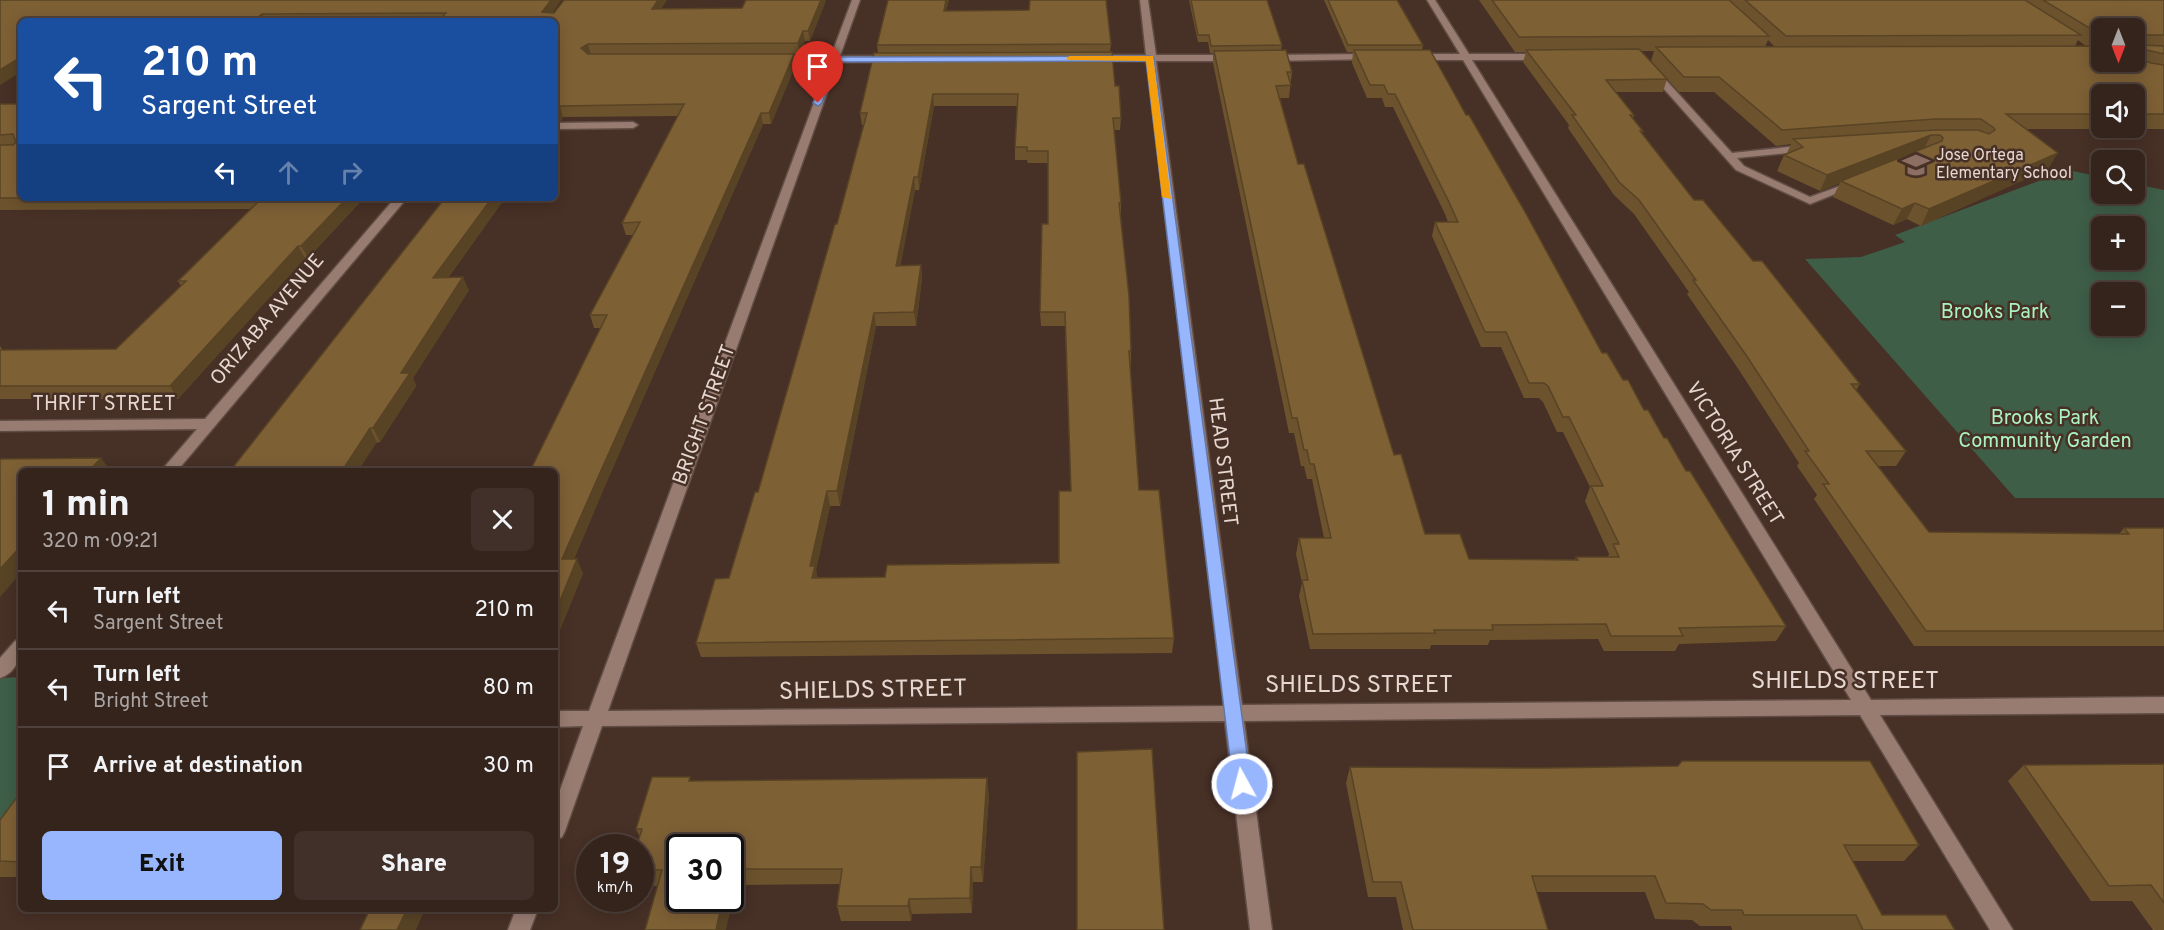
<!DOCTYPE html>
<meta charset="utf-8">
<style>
body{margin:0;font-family:Overpass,sans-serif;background:#403029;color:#f1f3f6;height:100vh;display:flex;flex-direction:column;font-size:22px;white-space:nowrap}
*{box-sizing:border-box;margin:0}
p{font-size:20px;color:#aaa4a3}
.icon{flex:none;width:33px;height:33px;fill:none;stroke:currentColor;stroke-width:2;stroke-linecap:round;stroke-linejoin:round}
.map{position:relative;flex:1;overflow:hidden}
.side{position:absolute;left:18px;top:468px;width:540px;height:444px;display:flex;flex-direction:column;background:#35241c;border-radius:9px;box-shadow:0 3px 15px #0003,0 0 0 2px #4f413b}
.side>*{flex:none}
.guide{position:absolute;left:18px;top:18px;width:540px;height:183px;border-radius:9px;box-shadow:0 3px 15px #0003,0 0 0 2px #4f413b;background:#1a4fa0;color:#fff;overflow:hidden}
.needle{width:39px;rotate:180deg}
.fabs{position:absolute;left:2091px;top:18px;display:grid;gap:12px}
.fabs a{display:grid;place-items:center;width:54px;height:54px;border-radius:9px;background:#35241c;box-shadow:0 3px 15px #0003,0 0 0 2px #4f413b;font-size:30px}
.speed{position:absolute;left:576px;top:834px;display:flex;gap:12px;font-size:30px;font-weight:700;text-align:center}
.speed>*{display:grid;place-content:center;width:78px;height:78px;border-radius:50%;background:#35241c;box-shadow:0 3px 15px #0003,0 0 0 2px #4f413b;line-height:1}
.speed small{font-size:15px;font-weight:400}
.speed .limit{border:3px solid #111;border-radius:9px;background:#fff;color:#111}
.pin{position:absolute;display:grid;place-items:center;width:51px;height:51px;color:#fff;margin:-62px -26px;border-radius:50% 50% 50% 0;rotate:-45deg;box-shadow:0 0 6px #0007}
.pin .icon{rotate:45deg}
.me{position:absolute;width:66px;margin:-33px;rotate:353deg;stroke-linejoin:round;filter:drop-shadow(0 0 4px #0008)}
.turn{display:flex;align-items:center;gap:21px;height:126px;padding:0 24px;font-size:27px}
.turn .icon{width:78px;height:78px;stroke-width:2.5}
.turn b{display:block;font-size:42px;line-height:51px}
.lanes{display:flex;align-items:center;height:57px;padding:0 24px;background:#0003;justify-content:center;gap:30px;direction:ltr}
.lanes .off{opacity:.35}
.round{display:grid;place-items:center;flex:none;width:63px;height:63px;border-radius:9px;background:#403029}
.overview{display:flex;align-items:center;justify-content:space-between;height:102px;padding:0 24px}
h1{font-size:36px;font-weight:800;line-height:45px}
.button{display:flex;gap:12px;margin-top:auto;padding:12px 24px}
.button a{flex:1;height:69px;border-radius:9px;background:#98b6fd;color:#111;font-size:24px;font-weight:800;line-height:69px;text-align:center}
.button a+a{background:#403029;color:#f1f3f6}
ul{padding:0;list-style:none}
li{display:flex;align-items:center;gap:18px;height:78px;padding:0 24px;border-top:2px solid #4f413b}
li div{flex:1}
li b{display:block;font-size:22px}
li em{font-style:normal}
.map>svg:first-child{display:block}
.green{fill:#3e5e48;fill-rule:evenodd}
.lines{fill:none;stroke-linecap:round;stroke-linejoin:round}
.minor-casing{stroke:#614d45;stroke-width:3}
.minor{fill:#987c71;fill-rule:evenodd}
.wall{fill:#6c532e;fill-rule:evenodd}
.shaded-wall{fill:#584325}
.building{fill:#7e6035;stroke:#584325;stroke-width:1.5;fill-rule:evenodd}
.route{fill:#98b6fd;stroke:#6376a4;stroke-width:1.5}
.slow{fill:#f59e0b}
.labels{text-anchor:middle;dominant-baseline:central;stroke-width:5;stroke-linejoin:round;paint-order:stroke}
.far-poi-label{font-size:16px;fill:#e6d7d1;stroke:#473026;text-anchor:start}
.park-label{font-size:20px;fill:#aaf3c0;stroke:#473026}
.street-label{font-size:20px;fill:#e6d7d1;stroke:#473026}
.near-street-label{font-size:24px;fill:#e6d7d1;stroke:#473026}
</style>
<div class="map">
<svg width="2164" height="930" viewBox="0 0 2164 930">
<rect width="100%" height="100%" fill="#473026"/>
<g class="green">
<path d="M2068 170 2101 177 2102 194H2134L2135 184 2164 190V498H2015L1805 259 1861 257 1905 242 1895 235ZM2102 226H2134V260H2102ZM2102 292H2134V326H2102Z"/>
<path d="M21 677V751L18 755H21V828L0 857V678Z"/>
</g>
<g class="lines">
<defs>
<g id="minor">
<path d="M852 0H860L840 56H891L896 59 891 62H838L608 711 1224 706 1147 61H1092L1087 58 1092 55H1146L1140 0H1148L1156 55H1233L1238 58 1233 61H1156L1242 705 1851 700 1463 60H1413L1408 57 1413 54H1460L1427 0H1435L1469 54H1545L1550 57 1545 60H1472L1871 700 2164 697V713L1880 715 2013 930H1990L1860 715 1244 721 1272 930H1250L1225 721 602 726 565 831 562 837 555 840V804L583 726 555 727V711H589L829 62H774L769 59 774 56H831Z"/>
<path d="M1371 54 1376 57 1374 59 1269 61 1264 58 1269 55Z"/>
<path d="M1649 68H1655L1732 153 1807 145 1812 148 1807 151 1737 158 1744 166 1810 197 1851 182H1859L1860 184 1810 204 1736 170 1649 72Z"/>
<path d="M555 123 633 122 638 125 633 128 555 129Z"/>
<path d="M395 198H407L177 471H161L197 429 0 431V421L205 419Z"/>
<path d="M21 639C21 655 18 672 0 678V658L15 641Z"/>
<path d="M516 909H538L530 930H508Z"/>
</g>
</defs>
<use href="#minor" class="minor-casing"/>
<use href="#minor" class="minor"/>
</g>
<g class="wall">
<path d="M0 0H561L552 13 662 9 742 8 826 0 810 41H805L800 54H794L796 64 771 124H763L604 488 574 559 583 573 555 642V471L600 328H594L590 315 634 235H626L622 223 678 116 563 117 561 121H555V21H21Z"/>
<path d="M949 0 946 11 1111 44 1110 52 1121 118 1120 130H1114L1121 203V216L1131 351V365H1130L1139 490 1174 638 1172 653 701 657 696 643 729 578 758 492 837 224 864 125H862L860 113 878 53 877 45ZM934 106H1017L1015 147V160H1027L1028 163H1048V224L1040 312 1041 326H1065L1071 491 1059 563 885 577H817L816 570 830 506H840L876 326H916L922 279 921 265 900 266 915 190H919Z"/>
<path d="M1189 0H1267L1282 45 1281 50 1292 72 1289 98H1280L1298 164 1394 455 1425 534 1469 559 1575 560 1576 557H1608L1609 554 1585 501 1590 487 1563 432H1557L1543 402 1539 398H1524L1501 347H1481L1432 236 1435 222H1448L1445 214 1393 107H1385L1382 98H1367L1352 63 1353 52H1347L1324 0H1397L1423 45 1422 50 1460 104 1602 353 1644 410 1686 471 1786 626 1776 641 1679 644 1675 651H1604L1598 639 1490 640 1488 645H1431L1430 649H1310L1299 596 1302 583 1296 554 1299 538H1324L1312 479H1307L1304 466H1301L1294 433H1289L1213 63V53H1210L1208 42H1198Z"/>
<path d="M1479 0H2164V129H2026L2048 169 1921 226 1907 219 1893 225 1833 197 1840 183 1820 191 1777 171 1784 155 1787 153 1791 144 1776 146 1714 92H1679L1651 61 1654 51H1641L1667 79 1663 92H1616L1634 115 1633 118 1643 131 1642 133 1694 200 1753 261 1860 384 1856 390 1906 451 1896 466H1878L1929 532 2119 534 2124 528H2164V646H1914L1814 499 1817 495 1797 466 1799 463 1739 370 1687 294 1689 292 1634 214 1614 195 1568 128 1569 125 1523 62 1526 52H1515ZM2102 28H2134V62H2102ZM1768 40 1775 47H1765ZM2078 40 2086 46H2075ZM2102 94H2134V128H2102Z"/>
<path d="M0 104H21V198H364L308 258H305L178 399H0V346L2 349V350L116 349 181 286 178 281 251 209 0 210Z"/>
<path d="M445 198H505L448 278 469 290 413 378 416 386 380 442 230 471Z"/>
<path d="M2164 764V930H2153L2132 901H2091L2008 781 2024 765Z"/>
<path d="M1350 767 1919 845 1904 861H1853L1882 915 1955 930H1732L1731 926H1700L1692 920 1655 919 1645 892H1536L1548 930H1403L1396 897H1368L1346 783Z"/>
<path d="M691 781 989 794 983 882H973L972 913 912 914 911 921H841L837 906 840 884 640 886V837L636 829Z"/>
<path d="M21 792V877H0V820Z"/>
</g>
<g class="shaded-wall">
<path d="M551 0H561L546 21 542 12Z"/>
<path d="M658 0H667L655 19 652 9Z"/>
<path d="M821 0H826L810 41 808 31Z"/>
<path d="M946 0H949L944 19V11Z"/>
<path d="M262 14 265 21H255V20Z"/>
<path d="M803 31 805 41 800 54 798 43Z"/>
<path d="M588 44 591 55 584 59 581 48Z"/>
<path d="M794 54 796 64 771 124 769 113Z"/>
<path d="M21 57V72L0 85V70Z"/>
<path d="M933 94 934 106 919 190 918 177Z"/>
<path d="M560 106 563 117 561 121H555V110Z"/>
<path d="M761 113 763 124 604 488 568 573 562 559 599 475Z"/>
<path d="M1931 135 1923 151 1841 181 1840 183 1820 191 1827 175Z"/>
<path d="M2058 153 2048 169 1921 226 1929 209Z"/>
<path d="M914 177 915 190 898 279 896 266Z"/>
<path d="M347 198H364L308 258 301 246Z"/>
<path d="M492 198H505L439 290 433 278Z"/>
<path d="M1915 203 1907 219 1893 225 1902 209Z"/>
<path d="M298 246 305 258 178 399 170 386Z"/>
<path d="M921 265 922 279 916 326 914 312Z"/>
<path d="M463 277 469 290 413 378 416 386 380 442 373 428 401 373Z"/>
<path d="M874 313 876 326 840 506 837 491Z"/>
<path d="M370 428 377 442 358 471H342Z"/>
<path d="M101 458 111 471H89Z"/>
<path d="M827 491 830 506 816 570 818 580 815 592 810 566Z"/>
<path d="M21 546V573L0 597V569Z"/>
<path d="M577 559 583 573 555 642V613Z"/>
<path d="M987 778 989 794 983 882 981 867Z"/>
<path d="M971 867 973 882 972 913 970 898Z"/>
<path d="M730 869 736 885 726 930H716L723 898H730Z"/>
<path d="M909 899 912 914 911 921 908 906Z"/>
<path d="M407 909H425L416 930H397Z"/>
</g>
<g class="building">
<path d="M0 0H551L542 12 554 13 564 0H658L652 9 742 8 746 0H821L808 31H803L798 43 588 44 581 48 588 54H794L769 113H761L599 475 562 559H577L555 613V471H530L607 315H590L640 222 622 223 684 104 560 106 557 109 555 110V21H438L446 13 262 14 255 20 21 21V57L0 70Z"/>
<path d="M888 0H946L944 11 1029 10 1030 0H1106L1111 44 877 45Z"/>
<path d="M1191 0H1267L1282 45 1211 46 1209 35H1198Z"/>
<path d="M1328 0H1397L1423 45H1348Z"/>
<path d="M1492 0H1729L1769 36 1519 37Z"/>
<path d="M1745 0H2025L2081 35 1786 36Z"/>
<path d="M2043 0H2164V35H2143L2141 38V45L2164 46V54L2134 47V28H2102L2101 35Z"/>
<path d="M2102 46V62H2134V57L2151 63 2164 65V114H2134V94H2102V114H2006L2058 153 1929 209 1915 203 1902 209 1841 181 1942 141 1943 138 1940 135H1931L1827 175 1784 155 1803 147 1793 139 1935 130H1978L1989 134 1995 130 1994 128 1981 119H1935L1782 130 1719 77H1684L1656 47Z"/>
<path d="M1639 49 1667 79 1606 80 1634 115H1630L1643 131H1640L1694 200H1703L1753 261H1762L1860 384H1851L1906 451H1866L1929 532 2129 534 2124 528H2164V631H1926L1823 484H1829L1805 451H1809L1746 355 1693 280H1696L1639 200 1619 182 1572 115H1576L1526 50Z"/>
<path d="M1286 50 1292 72H1287L1291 85 1276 86 1298 164H1304L1394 455 1401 454 1425 534H1460L1469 559 1578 560 1576 557H1619L1613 544H1619L1591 486H1603L1569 417H1563L1548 386 1544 383H1529L1506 332H1485L1435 222H1458L1448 200 1395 94H1388L1384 85H1370L1354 50H1430L1460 104 1466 115H1469L1524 210 1602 353H1607L1623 380H1628L1644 410H1648L1664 438H1667L1686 471H1690L1786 626 1679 628 1683 636H1611L1606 624 1492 625 1493 630H1434L1435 633 1313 634 1302 580H1308L1299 538H1331L1314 464H1310L1307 450H1304L1297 418H1292L1214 51Z"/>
<path d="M1112 52 1115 86H1119L1121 118H1113L1121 203H1119L1129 296 1131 351H1129L1139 490H1159L1174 638 696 643 715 579 729 578 755 492H758L835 224H837L867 113H860L874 53ZM933 94H1018L1015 147H1027V151H1048V224H1042L1040 312H1065L1071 491H1059V563L887 565 885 577 812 578 815 566H810L827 491H837L874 313 914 312 921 265 896 266 914 177H918Z"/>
<path d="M0 104H21V198H49H0V145H13L16 142 13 134 0 135Z"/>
<path d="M262 198H347L301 246H298L170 386H0V350L116 349 186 281H178Z"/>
<path d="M445 198H492L433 278 463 277 401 373H410L373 428H370L342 471H230Z"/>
<path d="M101 458 89 471H21V546L0 569V459Z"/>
<path d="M1152 749 1164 930H1077V752Z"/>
<path d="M1682 761H1870L1919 845H1844L1882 915H1946L1955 930H1863L1856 915H1744L1742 910H1711L1703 904 1666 903 1655 876H1532L1548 930H1413L1401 882H1373L1350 767 1545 768 1678 766Z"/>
<path d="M2164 764V903L2151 885 2109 886 2024 765Z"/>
<path d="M652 777H690L689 781 987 778 981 867H971L970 898 909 899 908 906H837L842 869H730V848H680V898H723L716 930H645L662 870H640V848H636L642 829H636Z"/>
<path d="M21 792V862L0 861V820Z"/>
<path d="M370 909H407L397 930H360Z"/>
</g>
<path class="route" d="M1150 56 1154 58 1251 784 1248 790 1242 792 1236 790 1233 784 1146 61 837 62 822 103 818 106 813 103 830 59 834 57Z"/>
<path class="slow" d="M1070 56H1153L1171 199 1162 197 1146 61 1068 60 1066 58Z"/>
<defs>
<symbol id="school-bare" viewBox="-9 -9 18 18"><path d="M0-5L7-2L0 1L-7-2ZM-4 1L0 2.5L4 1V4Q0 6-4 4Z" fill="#8d6e63" stroke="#473026" stroke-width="2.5" paint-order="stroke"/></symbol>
</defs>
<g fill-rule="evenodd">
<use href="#school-bare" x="1897" y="146" width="38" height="38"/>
</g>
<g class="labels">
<g class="far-poi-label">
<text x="1936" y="156">Jose Ortega<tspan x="1936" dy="18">Elementary School</tspan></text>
</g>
<g class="park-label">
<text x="1995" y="313">Brooks Park</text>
<text x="2045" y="419">Brooks Park<tspan x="2045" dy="23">Community Garden</tspan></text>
</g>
<g class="street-label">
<text transform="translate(268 320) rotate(-50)">ORIZABA AVENUE</text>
<text x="104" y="405">THRIFT STREET</text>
<text transform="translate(705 415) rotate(-70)">BRIGHT STREET</text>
<text transform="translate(1734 454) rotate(58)">VICTORIA STREET</text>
<text transform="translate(1222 462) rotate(83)">HEAD STREET</text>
</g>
<g class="near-street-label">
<text x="1845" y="682">SHIELDS STREET</text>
<text x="1359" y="686">SHIELDS STREET</text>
<text transform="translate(873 691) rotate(-1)">SHIELDS STREET</text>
</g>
</g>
</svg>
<div class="fabs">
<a><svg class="needle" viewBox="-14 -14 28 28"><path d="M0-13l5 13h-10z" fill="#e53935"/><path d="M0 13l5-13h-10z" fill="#aaa4a3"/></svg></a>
<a><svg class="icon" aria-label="sound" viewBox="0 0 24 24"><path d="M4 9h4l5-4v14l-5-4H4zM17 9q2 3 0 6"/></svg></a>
<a><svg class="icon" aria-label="search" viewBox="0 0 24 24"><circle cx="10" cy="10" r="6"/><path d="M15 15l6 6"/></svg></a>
<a>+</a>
<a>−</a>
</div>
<div class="speed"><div>19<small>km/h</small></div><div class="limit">30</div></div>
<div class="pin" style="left:818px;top:103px;background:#d93025"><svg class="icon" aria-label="arrive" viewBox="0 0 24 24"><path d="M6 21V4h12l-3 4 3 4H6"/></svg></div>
<svg class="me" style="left:1242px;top:784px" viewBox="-20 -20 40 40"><circle r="17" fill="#98b6fd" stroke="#fff" stroke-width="3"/><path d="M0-11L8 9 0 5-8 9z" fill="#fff"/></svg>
<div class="guide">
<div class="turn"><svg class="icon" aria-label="left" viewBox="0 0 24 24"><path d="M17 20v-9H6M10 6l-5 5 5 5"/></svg><div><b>210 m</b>Sargent Street</div></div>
<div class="lanes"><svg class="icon" aria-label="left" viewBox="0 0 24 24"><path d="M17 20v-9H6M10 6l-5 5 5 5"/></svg><svg class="icon off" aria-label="ahead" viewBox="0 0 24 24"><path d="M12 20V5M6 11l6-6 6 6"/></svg><svg class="icon off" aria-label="right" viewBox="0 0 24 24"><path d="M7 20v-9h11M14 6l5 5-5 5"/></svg></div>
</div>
<section class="side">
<div class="overview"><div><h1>1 min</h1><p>320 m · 09:21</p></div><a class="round"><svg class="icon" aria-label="close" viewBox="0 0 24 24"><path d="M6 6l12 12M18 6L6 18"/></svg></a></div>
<ul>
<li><svg class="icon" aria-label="left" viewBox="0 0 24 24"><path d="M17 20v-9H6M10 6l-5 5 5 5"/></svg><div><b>Turn left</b><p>Sargent Street</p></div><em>210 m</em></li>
<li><svg class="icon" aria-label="left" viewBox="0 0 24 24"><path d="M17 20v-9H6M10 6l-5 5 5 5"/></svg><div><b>Turn left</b><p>Bright Street</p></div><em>80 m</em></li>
<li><svg class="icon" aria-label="arrive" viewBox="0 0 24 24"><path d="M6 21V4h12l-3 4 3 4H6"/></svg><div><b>Arrive at destination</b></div><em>30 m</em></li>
</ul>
<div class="button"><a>Exit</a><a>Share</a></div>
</section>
</div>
